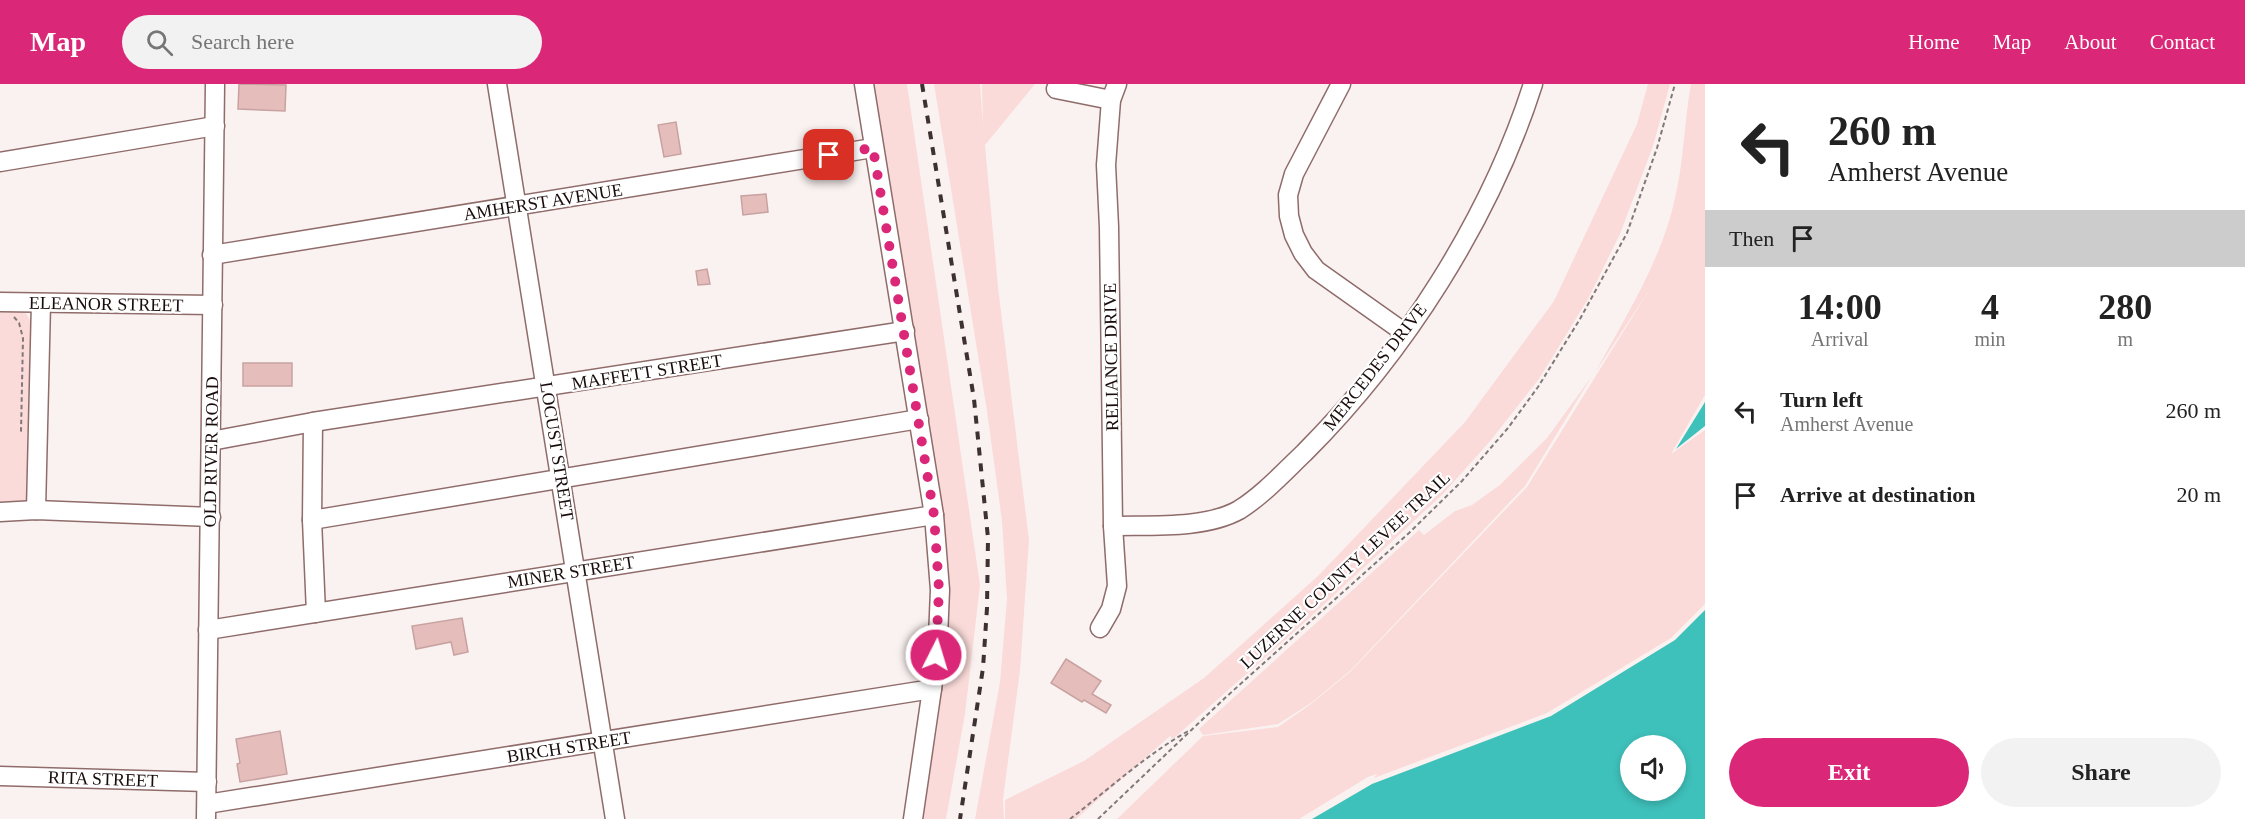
<!DOCTYPE html>
<style>
body{margin:0;font-family:"Times New Roman",serif;background:#f2f2f2;color:#222;height:100vh;display:flex;flex-direction:column;font-size:22px;white-space:nowrap}
*{box-sizing:border-box;margin:0}
p{font-size:20px;color:#767676}
.icon{flex:none;width:33px;height:33px;fill:none;stroke:currentColor;stroke-width:2;stroke-linecap:round;stroke-linejoin:round}
.map{position:relative;flex:1;overflow:hidden}
.sheet{display:flex;flex-direction:column;background:#fff;width:540px}
.sheet>*{flex:none}
.banner{background:#fff;color:#222;overflow:hidden}
.fabs{position:absolute;left:1620px;top:651px;display:grid;gap:12px}
.fabs a{display:grid;place-items:center;width:66px;height:66px;border-radius:50%;background:#fff;box-shadow:0 3px 9px #0003;font-size:30px}
.pin{position:absolute;display:grid;place-items:center;width:51px;height:51px;color:#fff;margin:-26px;border-radius:12px;box-shadow:0 3px 9px #0006}
.me{position:absolute;width:66px;margin:-33px;rotate:5deg;stroke-linejoin:round;filter:drop-shadow(0 0 4px #0008)}
.turn{display:flex;align-items:center;gap:21px;height:126px;padding:0 24px;font-size:27px}
.turn .icon{width:78px;height:78px;stroke-width:2.5}
.turn b{display:block;font-size:42px;line-height:51px}
.then{display:flex;align-items:center;height:57px;padding:0 24px;background:#0003;gap:12px;font-size:22px}
.eta{display:flex;justify-content:space-evenly;align-items:center;height:102px;text-align:center}
.eta b{font-size:36px;font-weight:800;line-height:42px}
.button{display:flex;gap:12px;margin-top:auto;padding:12px 24px}
.button a{flex:1;height:69px;border-radius:36px;background:#db2777;color:#fff;font-size:24px;font-weight:800;line-height:69px;text-align:center}
.button a+a{background:#f2f2f2;color:#222}
ul{padding:0;list-style:none}
li{display:flex;align-items:center;gap:18px;height:84px;padding:0 24px}
li div{flex:1}
li b{display:block;font-size:22px}
li em{font-style:normal}
header{display:flex;align-items:center;gap:36px;box-sizing:border-box;height:84px;padding:0 30px;background:#db2777;color:#fff}
header strong{font-size:28px}
nav{display:flex;gap:33px;margin-inline-start:auto;font-size:21px}
.search{width:420px;height:54px;background:#f2f2f2;display:flex;align-items:center;gap:15px;box-sizing:border-box;padding:0 21px;border-radius:33px;color:#767676;font-size:22px}
main{display:flex;flex:1;min-height:0}
.map>svg:first-child{display:block}
.green{fill:#fadbd9}
.water{fill:#3fc1bb;fill-rule:evenodd}
.building{fill:#e5bebc;stroke:#c8a2a0;stroke-width:1.5}
.lines{fill:none;stroke-linecap:round;stroke-linejoin:round}
.minor-casing{stroke:#8f6c6a;stroke-width:21}
.path{stroke:#837878;stroke-width:2;stroke-dasharray:4.5 3;stroke-linecap:butt}
.minor{stroke:#fff;stroke-width:18}
.rail{stroke:#3d3131;stroke-width:4;stroke-dasharray:8 8;stroke-linecap:butt}
.route{stroke:#db2777;stroke-width:10;stroke-dasharray:0 18}
.labels{text-anchor:middle;dominant-baseline:central;stroke-width:4.5;stroke-linejoin:round;paint-order:stroke}
.street-label{font-size:18px;fill:#190c0c;stroke:#fff}
</style>
<header>
<strong>Map</strong>
<div class="search"><svg class="icon" aria-label="search" viewBox="0 0 24 24"><circle cx="10" cy="10" r="6"/><path d="M15 15l6 6"/></svg>Search here</div>
<nav><a>Home</a><a>Map</a><a>About</a><a>Contact</a></nav>
</header>
<main>
<div class="map">
<svg width="1705" height="735" viewBox="0 0 1705 735">
<rect width="100%" height="100%" fill="#faf2f1"/>
<g class="green">
<path d="M872 0H907L980 501 965 630 946 735H920L937 647 946 563 948 501Z"/>
<path d="M934 0H980L983 41 982 0H1035L985 61 998 203 1029 456 1020 587 1003 715 1004 735H975L1000 598 1007 515 1002 437 987 327Z"/>
<path d="M1648 0H1670L1653 62 1620 150 1588 215 1539 295 1491 356 1443 410 1305 538 1173 655 1170 652 1076 735H1005V716L1084 677 1204 594 1318 492 1465 338 1554 217 1637 40Z"/>
<path d="M1691 0H1705V311L1671 370 1705 346V520L1671 554 1547 629 1374 694 1377 690 1368 693 1299 735H1117L1203 652 1278 643 1311 620 1351 587 1527 403 1651 203 1595 289C1625 233 1662 176 1675 114 1684 76 1684 38 1691 0Z"/>
<path d="M0 228H25L31 238 28 415 26 418 0 421Z"/>
<path d="M1592 292 1525 402 1351 586 1311 619 1278 640 1203 651 1199 645 1419 446 1424 451 1455 427 1472 421 1501 400 1547 354Z"/>
</g>
<g class="water">
<path d="M1705 318V342L1676 365Z"/>
<path d="M1705 526V735H1312L1372 700 1551 632 1675 556ZM1630 662H1676V706H1630Z"/>
</g>
<g class="building">
<path d="M239 0 286 1 285 27 238 25Z"/>
<path d="M676 38 681 70 664 73 658 41Z"/>
<path d="M766 110 768 128 743 131 741 112Z"/>
<path d="M707 185 710 200 698 201 696 187Z"/>
<rect x="243" y="279" width="49" height="23"/>
<path d="M462 534 468 568 454 571 451 558 416 565 412 542Z"/>
<path d="M1066 575 1101 597 1092 610 1111 621 1106 629 1084 616 1082 618 1051 599Z"/>
<path d="M280 647 287 690 240 698 237 680 240 679 236 655Z"/>
</g>
<g class="lines">
<defs>
<g id="minor">
<path d="M497 0 615 735"/>
<path d="M864 0 934 431 940 506 938 554 932 605 913 735"/>
<path d="M1341 0 1294 90 1288 111 1289 132 1294 151 1303 169 1316 186 1405 249"/>
<path d="M1056 5 1111 16"/>
<path d="M0 78 215 42"/>
<path d="M212 171 873 64"/>
<path d="M0 218 213 221"/>
<path d="M313 338 312 436 316 529"/>
<path d="M211 357 313 338 905 247"/>
<path d="M36 426 41 219"/>
<path d="M0 428 36 426 211 433"/>
<path d="M312 436 919 335"/>
<path d="M1113 442C1151 441 1205 445 1239 426 1263 411 1284 388 1304 369 1404 269 1490 135 1533 0"/>
<path d="M1100 544 1111 525 1117 502 1113 442 1109 143 1106 81 1111 16 1117 0"/>
<path d="M208 546 934 431"/>
<path d="M0 692 207 698"/>
<path d="M207 720 932 605"/>
<path d="M206 735 215 0"/>
</g>
</defs>
<use href="#minor" class="minor-casing"/>
<g class="path">
<path d="M14 233 19 239 23 254 21 348"/>
<path d="M1070 735C1109 705 1147 670 1190 646"/>
<path d="M1098 735 1226 613 1409 449 1462 397 1508 344 1538 303 1580 235 1627 149 1657 64 1675 0"/>
</g>
<use href="#minor" class="minor"/>
<path class="rail" d="M922 0 974 315 988 454 987 524 983 584 960 735"/>
</g>
<g class="lines">
<path class="route" d="M829 71 873 64 934 431 939 506 936 571"/>
</g>
<g class="labels">
<g class="street-label">
<text transform="translate(543 118) rotate(-9)">AMHERST AVENUE</text>
<text transform="translate(106 220) rotate(1)">ELEANOR STREET</text>
<text transform="translate(1111 273) rotate(-91)">RELIANCE DRIVE</text>
<text transform="translate(1375 283) rotate(-52)">MERCEDES DRIVE</text>
<text transform="translate(647 288) rotate(-9)">MAFFETT STREET</text>
<text transform="translate(557 367) rotate(81)">LOCUST STREET</text>
<text transform="translate(211 368) rotate(-89)">OLD RIVER ROAD</text>
<text transform="translate(1345 486) rotate(-43)">LUZERNE COUNTY LEVEE TRAIL</text>
<text transform="translate(571 488) rotate(-9)">MINER STREET</text>
<text transform="translate(569 663) rotate(-9)">BIRCH STREET</text>
<text transform="translate(103 695) rotate(2)">RITA STREET</text>
</g>
</g>
</svg>
<div class="fabs">
<a><svg class="icon" aria-label="sound" viewBox="0 0 24 24"><path d="M4 9h4l5-4v14l-5-4H4zM17 9q2 3 0 6"/></svg></a>
</div>
<div class="pin" style="left:829px;top:71px;background:#d93025"><svg class="icon" aria-label="arrive" viewBox="0 0 24 24"><path d="M6 21V4h12l-3 4 3 4H6"/></svg></div>
<svg class="me" style="left:936px;top:571px" viewBox="-20 -20 40 40"><circle r="17" fill="#db2777" stroke="#fff" stroke-width="3"/><path d="M0-11L8 9 0 5-8 9z" fill="#fff"/></svg>
</div>
<section class="sheet">
<div class="banner">
<div class="turn"><svg class="icon" aria-label="left" viewBox="0 0 24 24"><path d="M17 20v-9H6M10 6l-5 5 5 5"/></svg><div><b>260 m</b>Amherst Avenue</div></div>
<div class="then">Then<svg class="icon" aria-label="arrive" viewBox="0 0 24 24"><path d="M6 21V4h12l-3 4 3 4H6"/></svg></div>
</div>
<div class="eta">
<div><b>14:00</b><p>Arrival</p></div>
<div><b>4</b><p>min</p></div>
<div><b>280</b><p>m</p></div>
</div>
<ul>
<li><svg class="icon" aria-label="left" viewBox="0 0 24 24"><path d="M17 20v-9H6M10 6l-5 5 5 5"/></svg><div><b>Turn left</b><p>Amherst Avenue</p></div><em>260 m</em></li>
<li><svg class="icon" aria-label="arrive" viewBox="0 0 24 24"><path d="M6 21V4h12l-3 4 3 4H6"/></svg><div><b>Arrive at destination</b></div><em>20 m</em></li>
</ul>
<div class="button"><a>Exit</a><a>Share</a></div>
</section>
</main>
